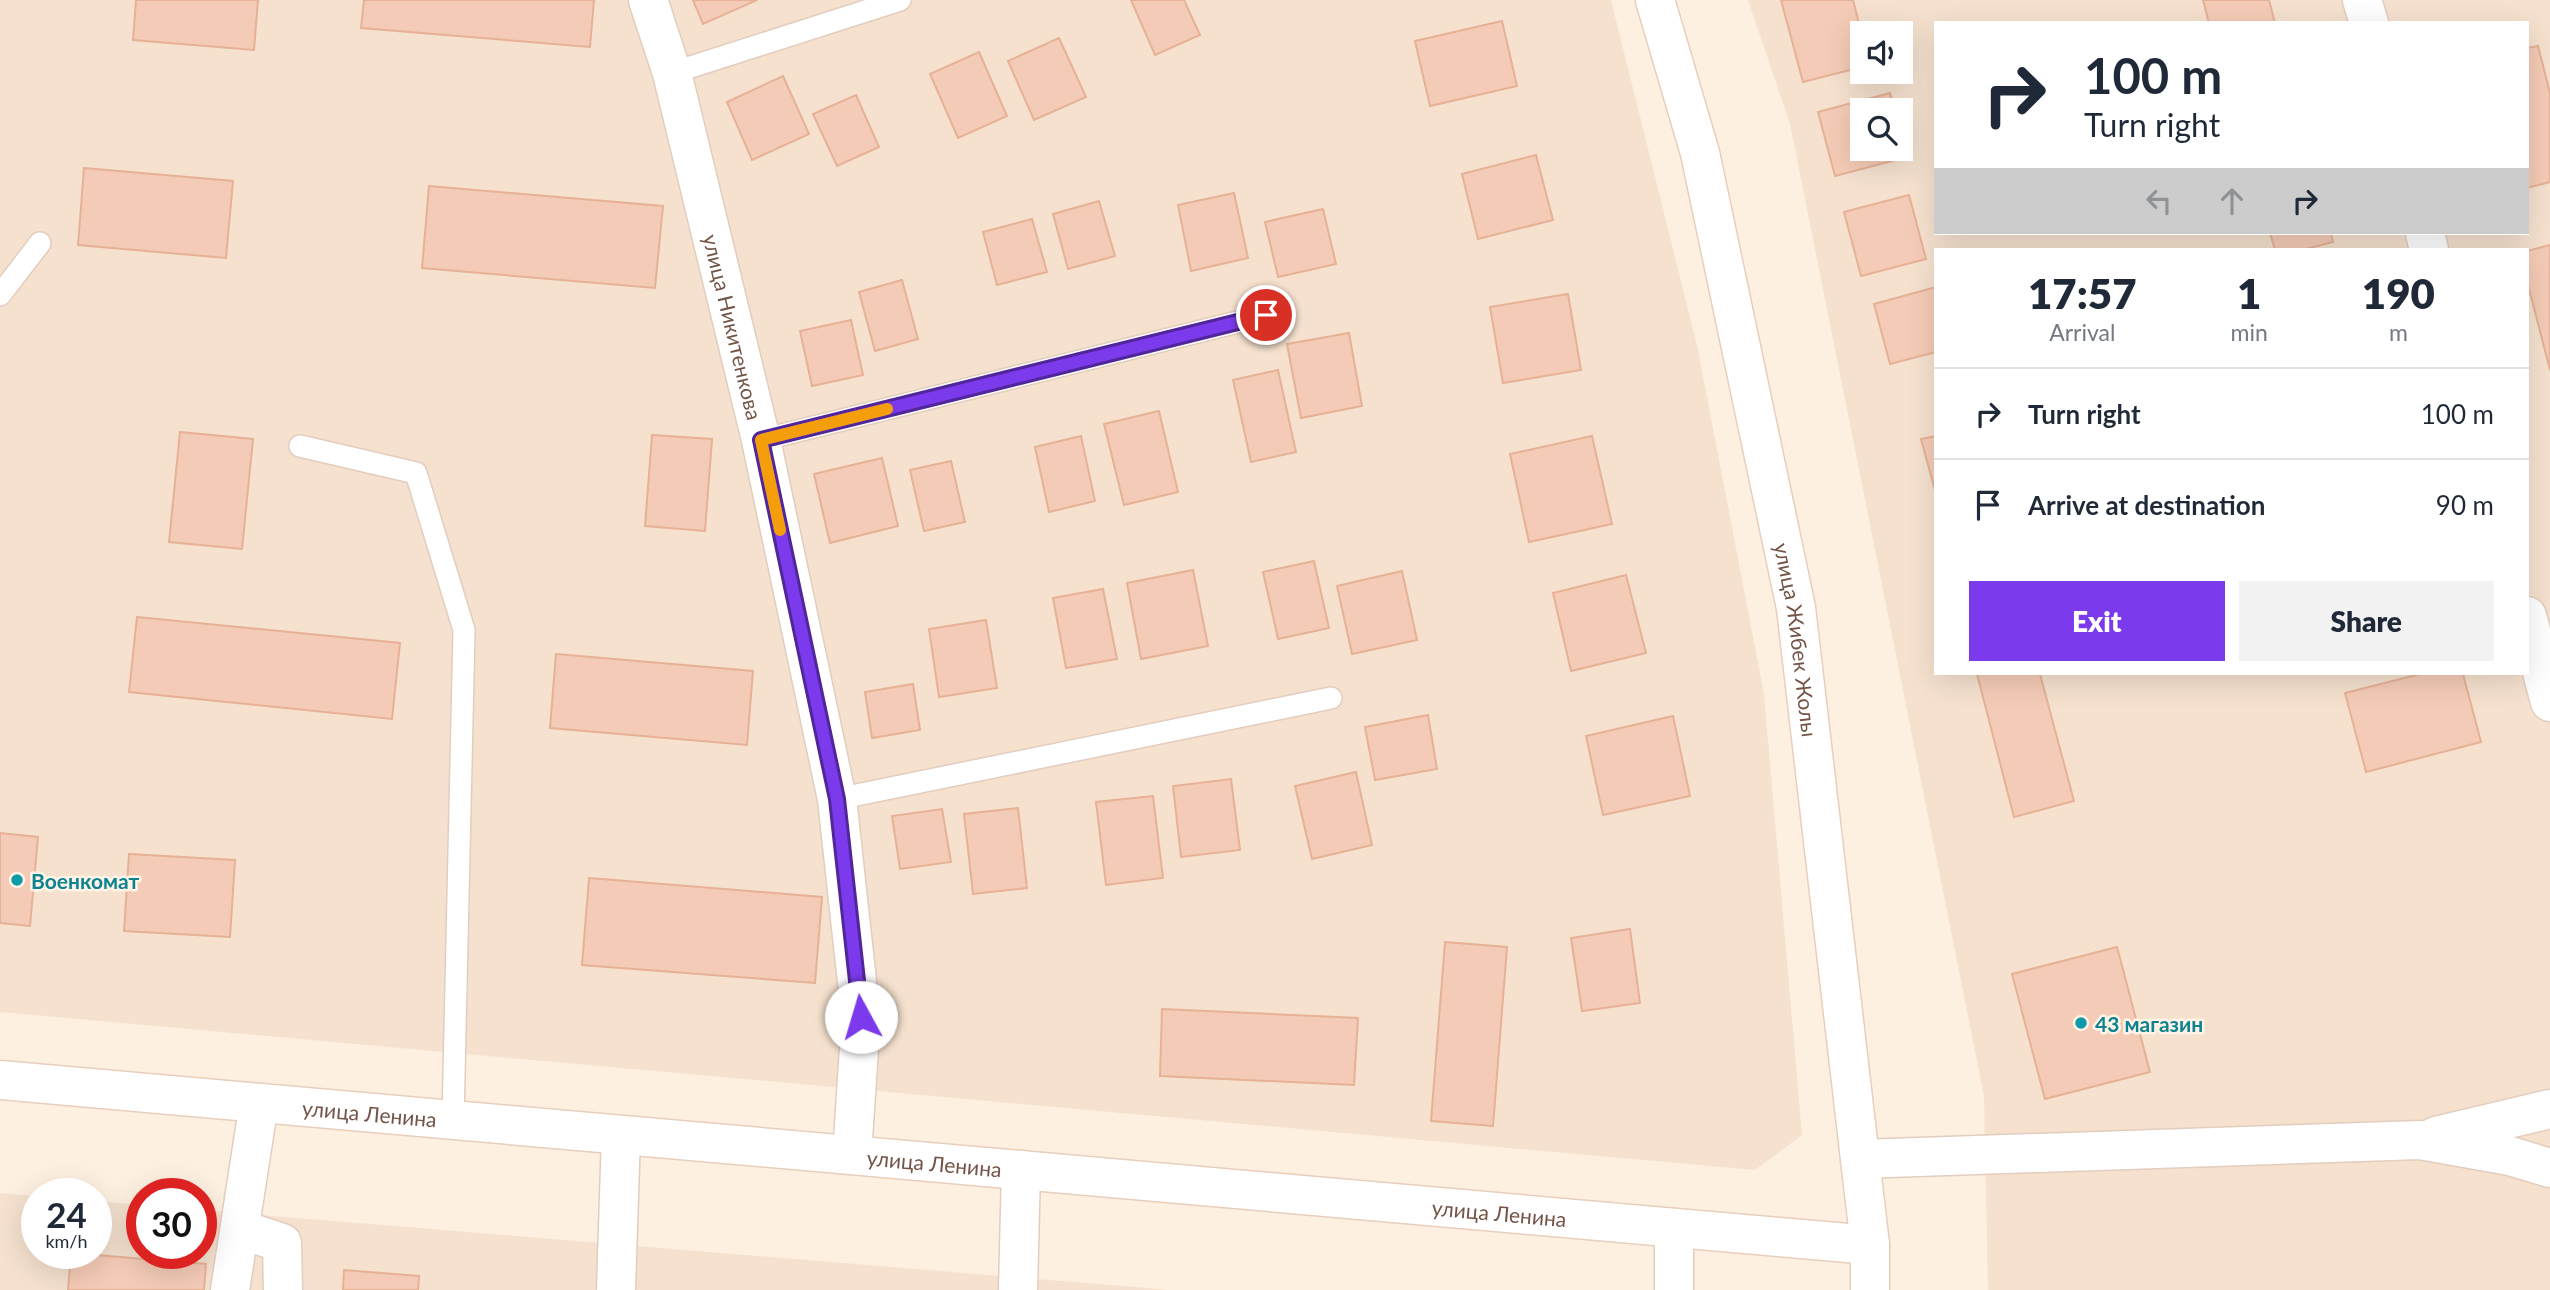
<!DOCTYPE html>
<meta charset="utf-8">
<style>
body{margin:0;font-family:Lato,sans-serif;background:#f2f2f3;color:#1f2937;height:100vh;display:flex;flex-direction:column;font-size:26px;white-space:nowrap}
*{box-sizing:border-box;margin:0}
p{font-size:23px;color:#747a83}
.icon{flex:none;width:38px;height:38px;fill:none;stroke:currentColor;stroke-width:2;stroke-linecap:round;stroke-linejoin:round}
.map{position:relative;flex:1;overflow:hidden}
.sheet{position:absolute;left:1934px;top:248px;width:595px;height:427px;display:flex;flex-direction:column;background:#fff;border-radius:0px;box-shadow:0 7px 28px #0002}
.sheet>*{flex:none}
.hud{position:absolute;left:1934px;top:21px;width:595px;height:214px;border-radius:0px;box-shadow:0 7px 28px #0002;background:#fff;color:#1f2937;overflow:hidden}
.fabs{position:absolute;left:1850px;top:21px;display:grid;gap:14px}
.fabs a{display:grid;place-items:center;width:63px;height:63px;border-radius:0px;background:#fff;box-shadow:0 7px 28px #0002;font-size:35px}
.speed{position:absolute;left:21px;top:1178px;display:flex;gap:14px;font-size:35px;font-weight:700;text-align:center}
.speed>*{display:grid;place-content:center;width:91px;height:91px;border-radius:50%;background:#fff;box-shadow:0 7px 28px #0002;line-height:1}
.speed small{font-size:18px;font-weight:400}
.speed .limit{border:10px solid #d22;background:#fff;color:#111}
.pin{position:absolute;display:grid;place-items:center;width:60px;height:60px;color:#fff;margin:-30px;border:4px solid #fff;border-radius:50%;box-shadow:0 2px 7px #0007}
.me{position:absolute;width:77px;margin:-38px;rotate:354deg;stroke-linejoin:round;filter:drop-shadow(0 0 5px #0008)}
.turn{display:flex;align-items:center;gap:24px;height:147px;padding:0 35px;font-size:32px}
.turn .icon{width:91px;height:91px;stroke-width:2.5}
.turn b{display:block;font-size:49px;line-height:60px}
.lanes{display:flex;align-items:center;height:66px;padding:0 35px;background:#0003;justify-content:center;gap:35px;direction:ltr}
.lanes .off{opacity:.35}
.eta{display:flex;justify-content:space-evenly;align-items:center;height:119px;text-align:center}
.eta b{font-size:42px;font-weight:800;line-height:49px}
.primary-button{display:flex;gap:14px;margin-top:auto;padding:14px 35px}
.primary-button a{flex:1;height:80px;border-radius:0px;background:#7c3aed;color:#fff;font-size:28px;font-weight:800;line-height:80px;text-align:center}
.primary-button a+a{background:#f2f2f3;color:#1f2937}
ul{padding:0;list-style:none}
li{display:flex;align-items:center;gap:21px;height:91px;padding:0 35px;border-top:2px solid #e0e1e3}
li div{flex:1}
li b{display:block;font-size:26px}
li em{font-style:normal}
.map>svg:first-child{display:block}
.residential{fill:#f5e1ce;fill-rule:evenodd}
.building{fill:#f4cbb6;stroke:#e7b196;stroke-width:2}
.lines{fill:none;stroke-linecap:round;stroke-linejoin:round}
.lane-casing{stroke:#e3cdbe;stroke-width:24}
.street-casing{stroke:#e3cdbe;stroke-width:41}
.secondary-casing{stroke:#e9cebb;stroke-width:41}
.lane{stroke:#fff;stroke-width:21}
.street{stroke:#fff;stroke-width:38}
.secondary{stroke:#fff;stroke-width:38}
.route-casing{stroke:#51269a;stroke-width:18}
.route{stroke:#7c3aed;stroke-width:12}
.slow{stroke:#f59e0b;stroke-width:12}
.culture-dot{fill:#0f9aa8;stroke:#fff4e7;stroke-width:2.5}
.labels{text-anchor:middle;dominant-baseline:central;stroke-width:5;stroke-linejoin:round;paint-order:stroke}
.street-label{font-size:21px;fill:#745446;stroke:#fff4e7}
.culture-label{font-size:21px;font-weight:bold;fill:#0d838f;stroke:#fff4e7;text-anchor:start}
</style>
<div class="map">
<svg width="2550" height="1290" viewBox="0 0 2550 1290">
<rect width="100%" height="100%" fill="#fdf0e0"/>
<g class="residential">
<path d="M0 0H1611L1697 345 1764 694 1802 1135 1755 1170 0 1012Z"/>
<path d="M1748 0H2550V1290H1988L1984 1096 1790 124ZM1936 23H2527V233H1936ZM1862 33H1900V72H1862ZM1862 110H1900V149H1862ZM1936 250H2527V674H1936Z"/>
<path d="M0 1193 37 1196V1253H96V1201L142 1205V1253H201V1210L1170 1290H0Z"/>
</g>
<g class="building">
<path d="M136 0H258L254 50 133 40Z"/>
<path d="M364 0H594L590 47 361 28Z"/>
<path d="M693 0H757L703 24Z"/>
<path d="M1131 0H1184L1200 35 1155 55Z"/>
<path d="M1781 0H1853L1862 35V67L1803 82Z"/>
<path d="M2203 0H2269L2275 23H2209Z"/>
<path d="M1502 21 1517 86 1430 106 1415 41Z"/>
<path d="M1059 38 1086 97 1034 120 1008 61Z"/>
<path d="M2538 46 2550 93V182L2527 188V48Z"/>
<path d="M979 52 1007 116 958 138 930 74Z"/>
<path d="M783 76 809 134 752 160 727 102Z"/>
<path d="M1890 93 1895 110H1862V149H1900V132L1907 157 1835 176 1818 112Z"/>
<path d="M856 95 879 147 837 166 813 114Z"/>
<path d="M1536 155 1553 220 1478 239 1462 174Z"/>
<path d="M84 168 233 181 226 258 78 245Z"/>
<path d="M429 186 663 206 655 288 422 268Z"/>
<path d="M1234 193 1248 258 1191 271 1178 205Z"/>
<path d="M1909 195 1926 259 1861 276 1844 212Z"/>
<path d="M1099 201 1115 256 1068 269 1053 214Z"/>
<path d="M1323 209 1336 264 1278 277 1265 222Z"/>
<path d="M1032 219 1047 272 997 285 983 232Z"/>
<path d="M2270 233H2331L2333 242 2302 250H2275Z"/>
<path d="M2550 245V370L2527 281V251Z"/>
<path d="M902 280 918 339 875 351 859 292Z"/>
<path d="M1936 287V352L1890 364 1874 304Z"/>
<path d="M1568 294 1581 370 1503 383 1490 307Z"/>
<path d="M851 320 863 375 812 386 800 331Z"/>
<path d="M1349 333 1362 406 1301 418 1287 344Z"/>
<path d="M1278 370 1296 452 1251 462 1233 380Z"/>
<path d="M1159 411 1178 492 1124 505 1104 424Z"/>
<path d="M180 432 253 439 242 549 169 542Z"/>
<path d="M652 435 712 439 705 531 645 526Z"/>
<path d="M1081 436 1095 501 1049 512 1035 447Z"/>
<path d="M1592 436 1612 524 1529 542 1510 454Z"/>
<path d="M1936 436V494L1921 439Z"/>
<path d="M882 458 898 526 830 543 814 474Z"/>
<path d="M951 461 965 522 924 531 910 470Z"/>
<path d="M1314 561 1329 628 1278 639 1263 572Z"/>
<path d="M1193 570 1208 646 1141 659 1127 583Z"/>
<path d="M1402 571 1417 640 1352 654 1337 586Z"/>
<path d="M1626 575 1646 653 1571 671 1553 593Z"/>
<path d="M1103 589 1117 659 1066 668 1053 598Z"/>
<path d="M137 617 400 643 392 719 129 692Z"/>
<path d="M986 620 997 688 939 697 929 629Z"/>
<path d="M556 654 753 671 747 745 550 728Z"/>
<path d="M1977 674H2040L2074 801 2014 817Z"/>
<path d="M2420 674H2463L2481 742 2366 772 2345 693Z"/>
<path d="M913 684 920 730 872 738 865 692Z"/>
<path d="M1428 715 1437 769 1375 780 1365 727Z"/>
<path d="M1673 716 1690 796 1603 815 1586 736Z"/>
<path d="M1356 772 1372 845 1312 859 1295 786Z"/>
<path d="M1231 779 1240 850 1181 857 1173 786Z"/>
<path d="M1153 796 1163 878 1106 885 1096 802Z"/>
<path d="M1018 808 1027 888 973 894 964 814Z"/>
<path d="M942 809 951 862 900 869 892 816Z"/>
<path d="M0 833 38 837 30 926 0 923Z"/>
<path d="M129 854 235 860 230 937 124 931Z"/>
<path d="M589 878 822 897 815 983 582 965Z"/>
<path d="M1630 929 1640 1003 1582 1011 1571 938Z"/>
<path d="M1445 942 1507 947 1493 1126 1431 1121Z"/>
<path d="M2117 947 2150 1072 2045 1099 2012 974Z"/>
<path d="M1162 1009 1358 1018 1354 1085 1160 1076Z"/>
<path d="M71 1253 206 1264 204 1290H68Z"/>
<path d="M344 1270 419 1276 418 1290H343Z"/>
</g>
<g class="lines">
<defs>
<g id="lane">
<path d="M672 73 900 0"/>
<path d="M0 295 40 243"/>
<path d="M761 440 1266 315"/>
<path d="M300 446 416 473 464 630 453 1120"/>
<path d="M837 799 1331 698"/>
</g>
<g id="street">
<path id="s1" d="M648 0 672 73 761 440 837 799 861 1018 852 1155"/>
<path d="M2362 0 2369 23"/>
<path d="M2425 233 2429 250"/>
<path d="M2527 616 2550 702"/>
<path d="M2436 1136 2550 1109"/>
<path d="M1860 1159 2420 1140 2510 1156 2550 1168"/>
<path d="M240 1229 282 1243 283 1290"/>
<path d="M230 1290 259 1103"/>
<path d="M616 1290 621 1135"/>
<path d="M1018 1290 1021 1170"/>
<path d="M1674 1290V1228"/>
</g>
<g id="secondary">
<path id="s2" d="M1655 0 1700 153 1796 608 1870 1245V1290"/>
<path id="s3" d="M0 1080 1870 1245"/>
</g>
</defs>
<use href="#lane" class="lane-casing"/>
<use href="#street" class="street-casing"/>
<use href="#secondary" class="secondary-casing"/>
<use href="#lane" class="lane"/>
<use href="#street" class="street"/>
<use href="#secondary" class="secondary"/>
</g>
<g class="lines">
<defs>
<path id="route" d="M861 1017 837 799 761 440 1266 315"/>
</defs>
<use href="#route" class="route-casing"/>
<use href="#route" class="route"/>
<path class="slow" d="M780 530 761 440 887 409"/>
</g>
<g class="culture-dot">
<circle cx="17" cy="880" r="7"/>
<circle cx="2081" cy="1023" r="7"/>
</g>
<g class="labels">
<g class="street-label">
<text stroke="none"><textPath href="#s1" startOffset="338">улица Никитенкова</textPath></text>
<text stroke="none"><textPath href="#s2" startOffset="656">улица Жибек Жолы</textPath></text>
<text stroke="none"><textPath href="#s3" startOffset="371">улица Ленина</textPath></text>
<text stroke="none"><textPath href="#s3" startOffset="938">улица Ленина</textPath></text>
<text stroke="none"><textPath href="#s3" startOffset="1505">улица Ленина</textPath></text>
</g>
<g class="culture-label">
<text x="31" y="880">Военкомат</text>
<text x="2095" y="1023">43 магазин</text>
</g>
</g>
</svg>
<div class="fabs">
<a><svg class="icon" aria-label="sound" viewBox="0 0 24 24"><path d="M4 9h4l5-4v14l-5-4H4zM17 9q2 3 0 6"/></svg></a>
<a><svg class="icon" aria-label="search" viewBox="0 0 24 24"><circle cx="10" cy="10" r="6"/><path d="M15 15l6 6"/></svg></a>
</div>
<div class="speed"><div>24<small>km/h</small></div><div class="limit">30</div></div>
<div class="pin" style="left:1266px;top:315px;background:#d93025"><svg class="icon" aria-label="arrive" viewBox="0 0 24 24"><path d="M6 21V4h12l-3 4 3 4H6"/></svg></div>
<svg class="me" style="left:861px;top:1017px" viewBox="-20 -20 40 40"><circle r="19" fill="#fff"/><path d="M0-13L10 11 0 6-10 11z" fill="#7c3aed"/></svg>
<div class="hud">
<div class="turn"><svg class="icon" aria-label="right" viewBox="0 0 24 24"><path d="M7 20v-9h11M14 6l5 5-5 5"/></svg><div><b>100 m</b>Turn right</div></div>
<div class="lanes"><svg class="icon off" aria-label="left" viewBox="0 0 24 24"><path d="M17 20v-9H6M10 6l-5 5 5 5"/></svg><svg class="icon off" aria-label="ahead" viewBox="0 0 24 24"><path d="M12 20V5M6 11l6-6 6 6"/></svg><svg class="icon" aria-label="right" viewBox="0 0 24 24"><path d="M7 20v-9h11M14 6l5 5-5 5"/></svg></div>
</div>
<section class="sheet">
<div class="eta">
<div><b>17:57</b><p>Arrival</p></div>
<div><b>1</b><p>min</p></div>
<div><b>190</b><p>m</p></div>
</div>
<ul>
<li><svg class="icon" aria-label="right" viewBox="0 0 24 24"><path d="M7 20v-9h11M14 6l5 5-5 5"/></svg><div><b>Turn right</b></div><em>100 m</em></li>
<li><svg class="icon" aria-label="arrive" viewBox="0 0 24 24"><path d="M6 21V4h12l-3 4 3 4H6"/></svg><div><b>Arrive at destination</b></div><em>90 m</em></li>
</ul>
<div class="primary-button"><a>Exit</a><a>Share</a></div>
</section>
</div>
